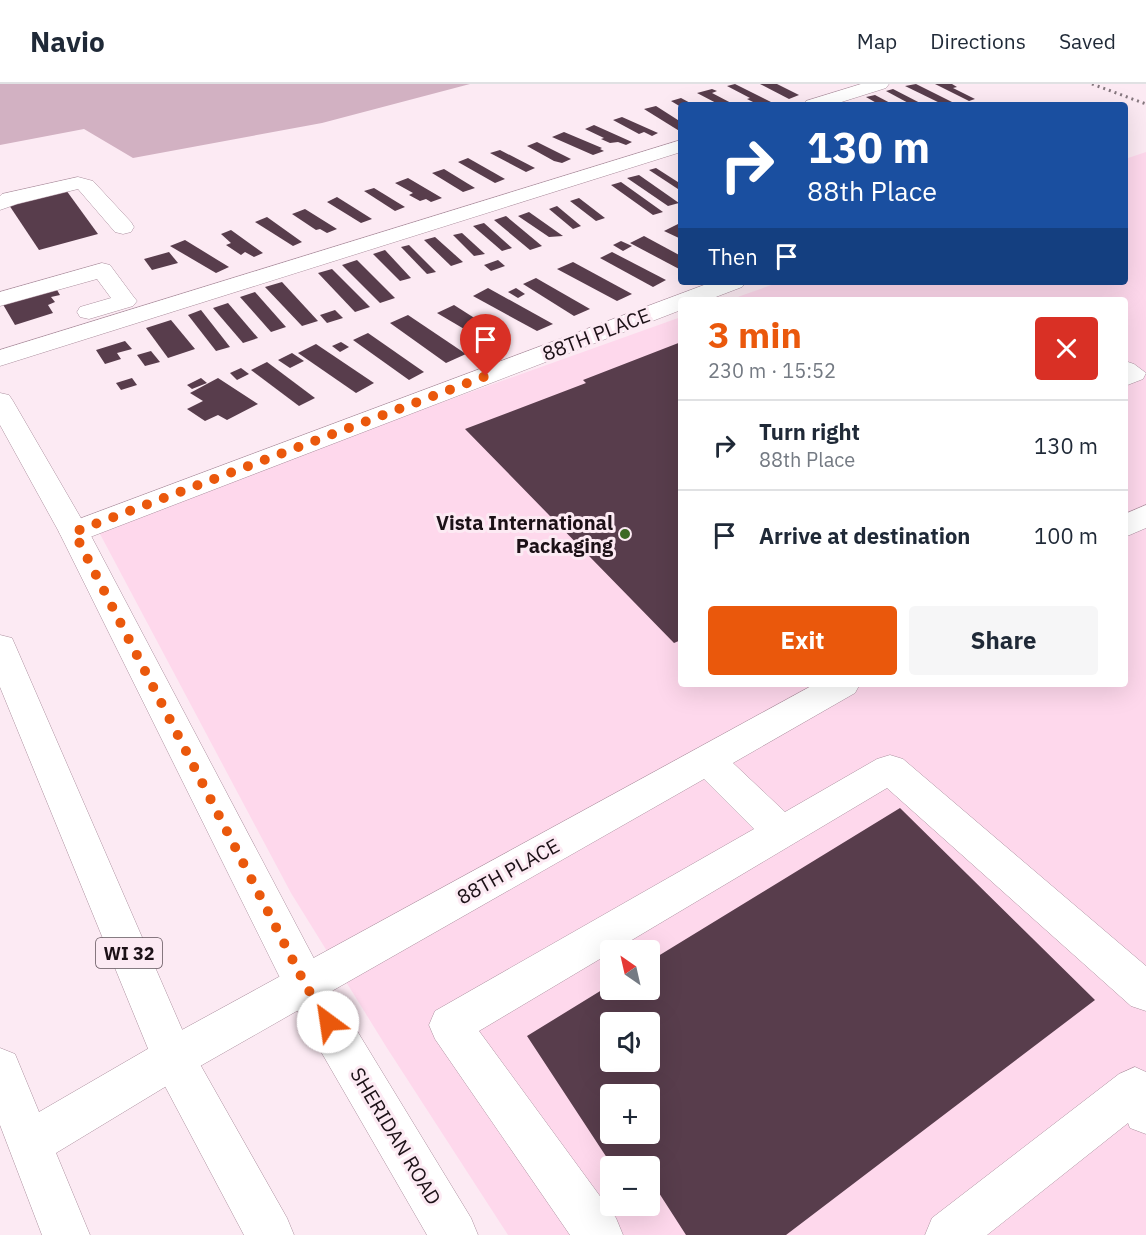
<!DOCTYPE html>
<meta charset="utf-8">
<style>
body{margin:0;font-family:"IBM Plex Sans",sans-serif;background:#f6f6f7;color:#1f2937;height:100vh;display:flex;flex-direction:column;font-size:22px;white-space:nowrap}
*{box-sizing:border-box;margin:0}
p{font-size:20px;color:#747a83}
.icon{flex:none;width:33px;height:33px;fill:none;stroke:currentColor;stroke-width:2;stroke-linecap:round;stroke-linejoin:round}
.map{position:relative;flex:1;overflow:hidden}
.side{position:absolute;left:678px;top:213px;width:450px;height:390px;display:flex;flex-direction:column;background:#fff;border-radius:6px;box-shadow:0 6px 24px #0002}
.side>*{flex:none}
.hud{position:absolute;left:678px;top:18px;width:450px;height:183px;border-radius:6px;box-shadow:0 6px 24px #0002;background:#1a4fa0;color:#fff;overflow:hidden}
.needle{width:39px;rotate:326deg}
.controls{position:absolute;left:600px;top:856px;display:grid;gap:12px}
.controls a{display:grid;place-items:center;width:60px;height:60px;border-radius:6px;background:#fff;box-shadow:0 6px 24px #0002;font-size:30px}
.pin{position:absolute;display:grid;place-items:center;width:51px;height:51px;color:#fff;margin:-62px -26px;border-radius:50% 50% 50% 0;rotate:-45deg;box-shadow:0 0 6px #0007}
.pin .icon{rotate:45deg}
.me{position:absolute;width:66px;margin:-33px;rotate:329deg;stroke-linejoin:round;filter:drop-shadow(0 0 4px #0008)}
.turn{display:flex;align-items:center;gap:21px;height:126px;padding:0 30px;font-size:27px}
.turn .icon{width:78px;height:78px;stroke-width:2.5}
.turn b{display:block;font-size:42px;line-height:51px}
.then{display:flex;align-items:center;height:57px;padding:0 30px;background:#0003;gap:12px;font-size:22px}
.round{display:grid;place-items:center;flex:none;width:63px;height:63px;border-radius:6px;background:#f6f6f7}
.summary{display:flex;align-items:center;justify-content:space-between;height:102px;padding:0 30px}
h1{font-size:36px;font-weight:800;line-height:45px;color:#ea580c}
.button{display:flex;gap:12px;margin-top:auto;padding:12px 30px}
.button a{flex:1;height:69px;border-radius:6px;background:#ea580c;color:#fff;font-size:24px;font-weight:800;line-height:69px;text-align:center}
.button a+a{background:#f6f6f7;color:#1f2937}
ul{padding:0;list-style:none}
li{display:flex;align-items:center;gap:18px;height:90px;padding:0 30px;border-top:2px solid #e0e1e3}
li div{flex:1}
li b{display:block;font-size:22px}
li em{font-style:normal}
header{display:flex;align-items:center;gap:36px;box-sizing:border-box;height:84px;padding:0 30px;background:#fff;border-bottom:2px solid #e0e1e3}
header strong{font-size:28px}
nav{display:flex;gap:33px;margin-inline-start:auto;font-size:21px}
.map>svg:first-child{display:block}
.built{fill:#fed8ec;fill-rule:evenodd}
.forest{fill:#d2b1c2}
.building{fill:#583d4c;fill-rule:evenodd}
.lines{fill:none;stroke-linecap:round;stroke-linejoin:round}
.minor-casing{stroke:#ac909f;stroke-width:1}
.major-casing{stroke:#ac909f;stroke-width:1}
.minor{fill:#fff;fill-rule:evenodd}
.major{fill:#fff;fill-rule:evenodd}
.rail{stroke:#85777e;stroke-width:3;stroke-dasharray:2 4;stroke-linecap:butt}
.route{stroke:#ea580c;stroke-width:10;stroke-dasharray:0 18}
.poi-dot{fill:#3e6825;stroke:#fceaf3;stroke-width:2}
.labels{text-anchor:middle;dominant-baseline:central;stroke-width:6;stroke-linejoin:round;paint-order:stroke}
.shield{fill:#fceaf3;stroke:#5f5259;stroke-width:1.5}
.shield-label{font-size:18px;font-weight:bold;fill:#1c1117}
.street-label{font-size:20px;fill:#1c1117;stroke:#fceaf3}
.poi-label{font-size:20px;font-weight:bold;fill:#1c1117;stroke:#fceaf3;text-anchor:end}
</style>
<header>
<strong>Navio</strong>
<nav><a>Map</a><a>Directions</a><a>Saved</a></nav>
</header>
<div class="map">
<svg width="1146" height="1151" viewBox="0 0 1146 1151">
<rect width="100%" height="100%" fill="#fceaf3"/>
<path class="built" d="M1146 68V1151H508L387 964 291 809 100 450 103 444 292 372 681 233V600H1125V216H729L780 198H1125V75ZM610 867H650V906H610ZM610 939H650V978H610ZM610 1011H650V1050H610ZM610 1083H650V1122H610Z"/>
<path class="forest" d="M0 0H470L322 39 133 74 84 45 0 61Z"/>
<g class="building">
<path d="M735 0 773 19 764 21 755 19 747 15 750 14 727 2Z"/>
<path d="M760 0H777L799 11 789 15Z"/>
<path d="M916 0 956 20 944 21 905 2Z"/>
<path d="M935 0H952L957 3 953 4 975 15 969 17Z"/>
<path d="M712 5 717 7 712 9 735 21H720L697 9Z"/>
<path d="M893 5 924 21H912L886 7Z"/>
<path d="M875 11 894 21H880L866 13Z"/>
<path d="M681 14 694 21H681V23L671 17Z"/>
<path d="M656 22 681 38V48L644 25Z"/>
<path d="M622 33 658 49 652 52 644 48 639 50 613 36Z"/>
<path d="M594 41 632 58 626 61 618 58 610 59 601 55 604 54 585 45Z"/>
<path d="M564 48 602 64 600 65 604 67 593 71 552 53Z"/>
<path d="M537 58 571 75 562 79 554 77 527 62Z"/>
<path d="M500 66 535 84 526 88 490 69Z"/>
<path d="M468 74 505 95 495 99 458 78Z"/>
<path d="M656 84 681 100V107L649 86Z"/>
<path d="M444 85 475 104 463 108 432 89Z"/>
<path d="M639 91 679 119 668 122 627 94Z"/>
<path d="M408 94 442 114 431 118 426 115 420 117 409 111 413 109 395 99Z"/>
<path d="M621 98 663 128 653 131 611 101Z"/>
<path d="M374 104 405 123 395 127 364 107Z"/>
<path d="M66 106 98 150 39 166 9 121Z"/>
<path d="M337 113 372 135 361 139 327 118Z"/>
<path d="M579 114 605 134 596 137 570 117Z"/>
<path d="M557 122 581 142 573 145 549 125Z"/>
<path d="M305 125 337 145 327 149 320 145 316 146 292 130Z"/>
<path d="M529 128 563 152 549 153 518 132Z"/>
<path d="M506 132 542 162 530 166 494 136Z"/>
<path d="M267 133 302 158 293 162 255 138Z"/>
<path d="M484 139 512 164 502 167 473 142Z"/>
<path d="M678 140 681 142V155L664 147Z"/>
<path d="M231 146 263 169 254 173 245 168 241 171 226 161 231 159 221 150Z"/>
<path d="M462 149 485 170 474 172 453 151Z"/>
<path d="M644 152 681 172V186L630 159Z"/>
<path d="M435 153 463 178 451 182 424 156Z"/>
<path d="M185 156 229 183 216 189 170 162Z"/>
<path d="M621 157 632 162 623 167 613 161Z"/>
<path d="M409 161 436 188 427 190 401 163Z"/>
<path d="M385 166 411 194 400 197 373 170Z"/>
<path d="M169 168 178 179 152 186 144 175Z"/>
<path d="M612 168 666 196 653 203 600 174Z"/>
<path d="M357 176 395 214 380 219 342 181Z"/>
<path d="M498 176 505 182 491 187 484 181Z"/>
<path d="M573 178 632 210 617 217 557 185Z"/>
<path d="M332 185 370 223 355 228 318 189Z"/>
<path d="M536 194 590 225 574 232 523 200Z"/>
<path d="M282 198 318 237 302 242 265 203Z"/>
<path d="M54 201 60 211 51 213 55 218 48 221 53 229 15 241 1 217Z"/>
<path d="M488 204 553 240 537 247 473 212Z"/>
<path d="M516 204 525 210 518 214 508 208Z"/>
<path d="M255 208 286 243 271 248 240 213Z"/>
<path d="M228 219 258 254 243 259 213 224Z"/>
<path d="M454 221 509 256 493 262 437 229Z"/>
<path d="M201 226 230 263 216 267 188 231Z"/>
<path d="M335 226 343 234 327 239 320 231Z"/>
<path d="M408 231 466 270 446 279 390 239Z"/>
<path d="M171 236 195 265 168 274 146 244Z"/>
<path d="M368 249 424 288 409 296 353 256Z"/>
<path d="M125 257 132 265 117 269 121 275 105 280 96 266Z"/>
<path d="M341 258 349 263 340 268 332 262Z"/>
<path d="M681 258V556L674 559 465 345 586 299 583 296Z"/>
<path d="M316 260 374 299 356 309 298 269Z"/>
<path d="M151 267 160 278 145 282 137 271Z"/>
<path d="M292 269 304 277 290 284 278 276Z"/>
<path d="M267 278 315 314 299 322 251 286Z"/>
<path d="M241 284 249 290 237 296 230 289Z"/>
<path d="M132 294 137 301 121 306 116 299Z"/>
<path d="M201 294 207 299 192 305 187 301Z"/>
<path d="M218 294 258 320 227 336 218 331 205 337 187 325 203 317 190 309Z"/>
<path d="M900 724 1095 916 786 1151H686L650 1095V1083H613L527 952 610 901V906H650V877ZM610 939H650V978H610ZM610 1011H650V1050H610Z"/>
</g>
<g class="lines">
<defs>
<g id="minor">
<path d="M861 0H889L886 4 832 21H804L806 17Z"/>
<path d="M681 56V68L0 282V266Z"/>
<path d="M78 93 93 97 131 138 134 143 131 148 123 150 115 148 78 105 17 120 0 126V112L2 110Z"/>
<path d="M102 179 110 181 133 212 137 217 133 222 89 235 80 233 77 228 80 223 111 214 97 195 0 222V208Z"/>
<path d="M712 198H746L742 203 708 216H681V226L85 455 74 458 63 455 59 448 63 441Z"/>
<path d="M1125 277 1134 280 1146 289 1143 295 1125 302Z"/>
<path d="M1146 421V444L1125 453V430Z"/>
<path d="M815 600H860L855 609 733 679 785 728 877 675 890 671 903 675 1146 882V927L1131 922 887 704 479 947 616 1134 623 1151H570L435 955 429 941 435 927 754 745 704 695 188 989 56 1069 90 1151H42L0 1041V964L15 970 39 1028 158 959Z"/>
<path d="M1135 983 1146 988V1050L1130 1044 1128 1039 987 1151H925L932 1134 1119 990Z"/>
</g>
<g id="major">
<path d="M0 309 9 311 13 317 89 448 320 886 471 1134 478 1151H427L290 914 59 448 0 341Z"/>
<path d="M0 551 12 554 16 563 188 959 287 1134 294 1151H244L158 989 0 603Z"/>
</g>
</defs>
<use href="#minor" class="minor-casing"/>
<use href="#major" class="major-casing"/>
<use href="#minor" class="minor"/>
<use href="#major" class="major"/>
<path class="rail" d="M1092 0 1146 20"/>
</g>
<g class="lines">
<path class="route" d="M328 938 305 900 74 448 486 292"/>
</g>
<circle class="poi-dot" cx="625" cy="450" r="6"/>
<g class="labels">
<rect class="shield" x="96" y="854" width="66" height="30" rx="4.5"/>
<g class="shield-label">
<text x="129" y="869">WI 32</text>
</g>
<g class="street-label">
<text transform="translate(596 250) rotate(-21)">88TH PLACE</text>
<text transform="translate(508 787) rotate(-29)">88TH PLACE</text>
<text transform="translate(396 1052) rotate(59)">SHERIDAN ROAD</text>
</g>
<g class="poi-label">
<text x="613" y="438">Vista International<tspan x="613" dy="23">Packaging</tspan></text>
</g>
</g>
</svg>
<div class="controls">
<a><svg class="needle" viewBox="-14 -14 28 28"><path d="M0-13l5 13h-10z" fill="#e53935"/><path d="M0 13l5-13h-10z" fill="#747a83"/></svg></a>
<a><svg class="icon" aria-label="sound" viewBox="0 0 24 24"><path d="M4 9h4l5-4v14l-5-4H4zM17 9q2 3 0 6"/></svg></a>
<a>+</a>
<a>−</a>
</div>
<div class="pin" style="left:486px;top:292px;background:#d93025"><svg class="icon" aria-label="arrive" viewBox="0 0 24 24"><path d="M6 21V4h12l-3 4 3 4H6"/></svg></div>
<svg class="me" style="left:328px;top:938px" viewBox="-20 -20 40 40"><circle r="19" fill="#fff"/><path d="M0-13L10 11 0 6-10 11z" fill="#ea580c"/></svg>
<div class="hud">
<div class="turn"><svg class="icon" aria-label="right" viewBox="0 0 24 24"><path d="M7 20v-9h11M14 6l5 5-5 5"/></svg><div><b>130 m</b>88th Place</div></div>
<div class="then">Then<svg class="icon" aria-label="arrive" viewBox="0 0 24 24"><path d="M6 21V4h12l-3 4 3 4H6"/></svg></div>
</div>
<section class="side">
<div class="summary"><div><h1>3 min</h1><p>230 m · 15:52</p></div><a class="round" style="background:#d93025;color:#fff"><svg class="icon" aria-label="close" viewBox="0 0 24 24"><path d="M6 6l12 12M18 6L6 18"/></svg></a></div>
<ul>
<li><svg class="icon" aria-label="right" viewBox="0 0 24 24"><path d="M7 20v-9h11M14 6l5 5-5 5"/></svg><div><b>Turn right</b><p>88th Place</p></div><em>130 m</em></li>
<li><svg class="icon" aria-label="arrive" viewBox="0 0 24 24"><path d="M6 21V4h12l-3 4 3 4H6"/></svg><div><b>Arrive at destination</b></div><em>100 m</em></li>
</ul>
<div class="button"><a>Exit</a><a>Share</a></div>
</section>
</div>
